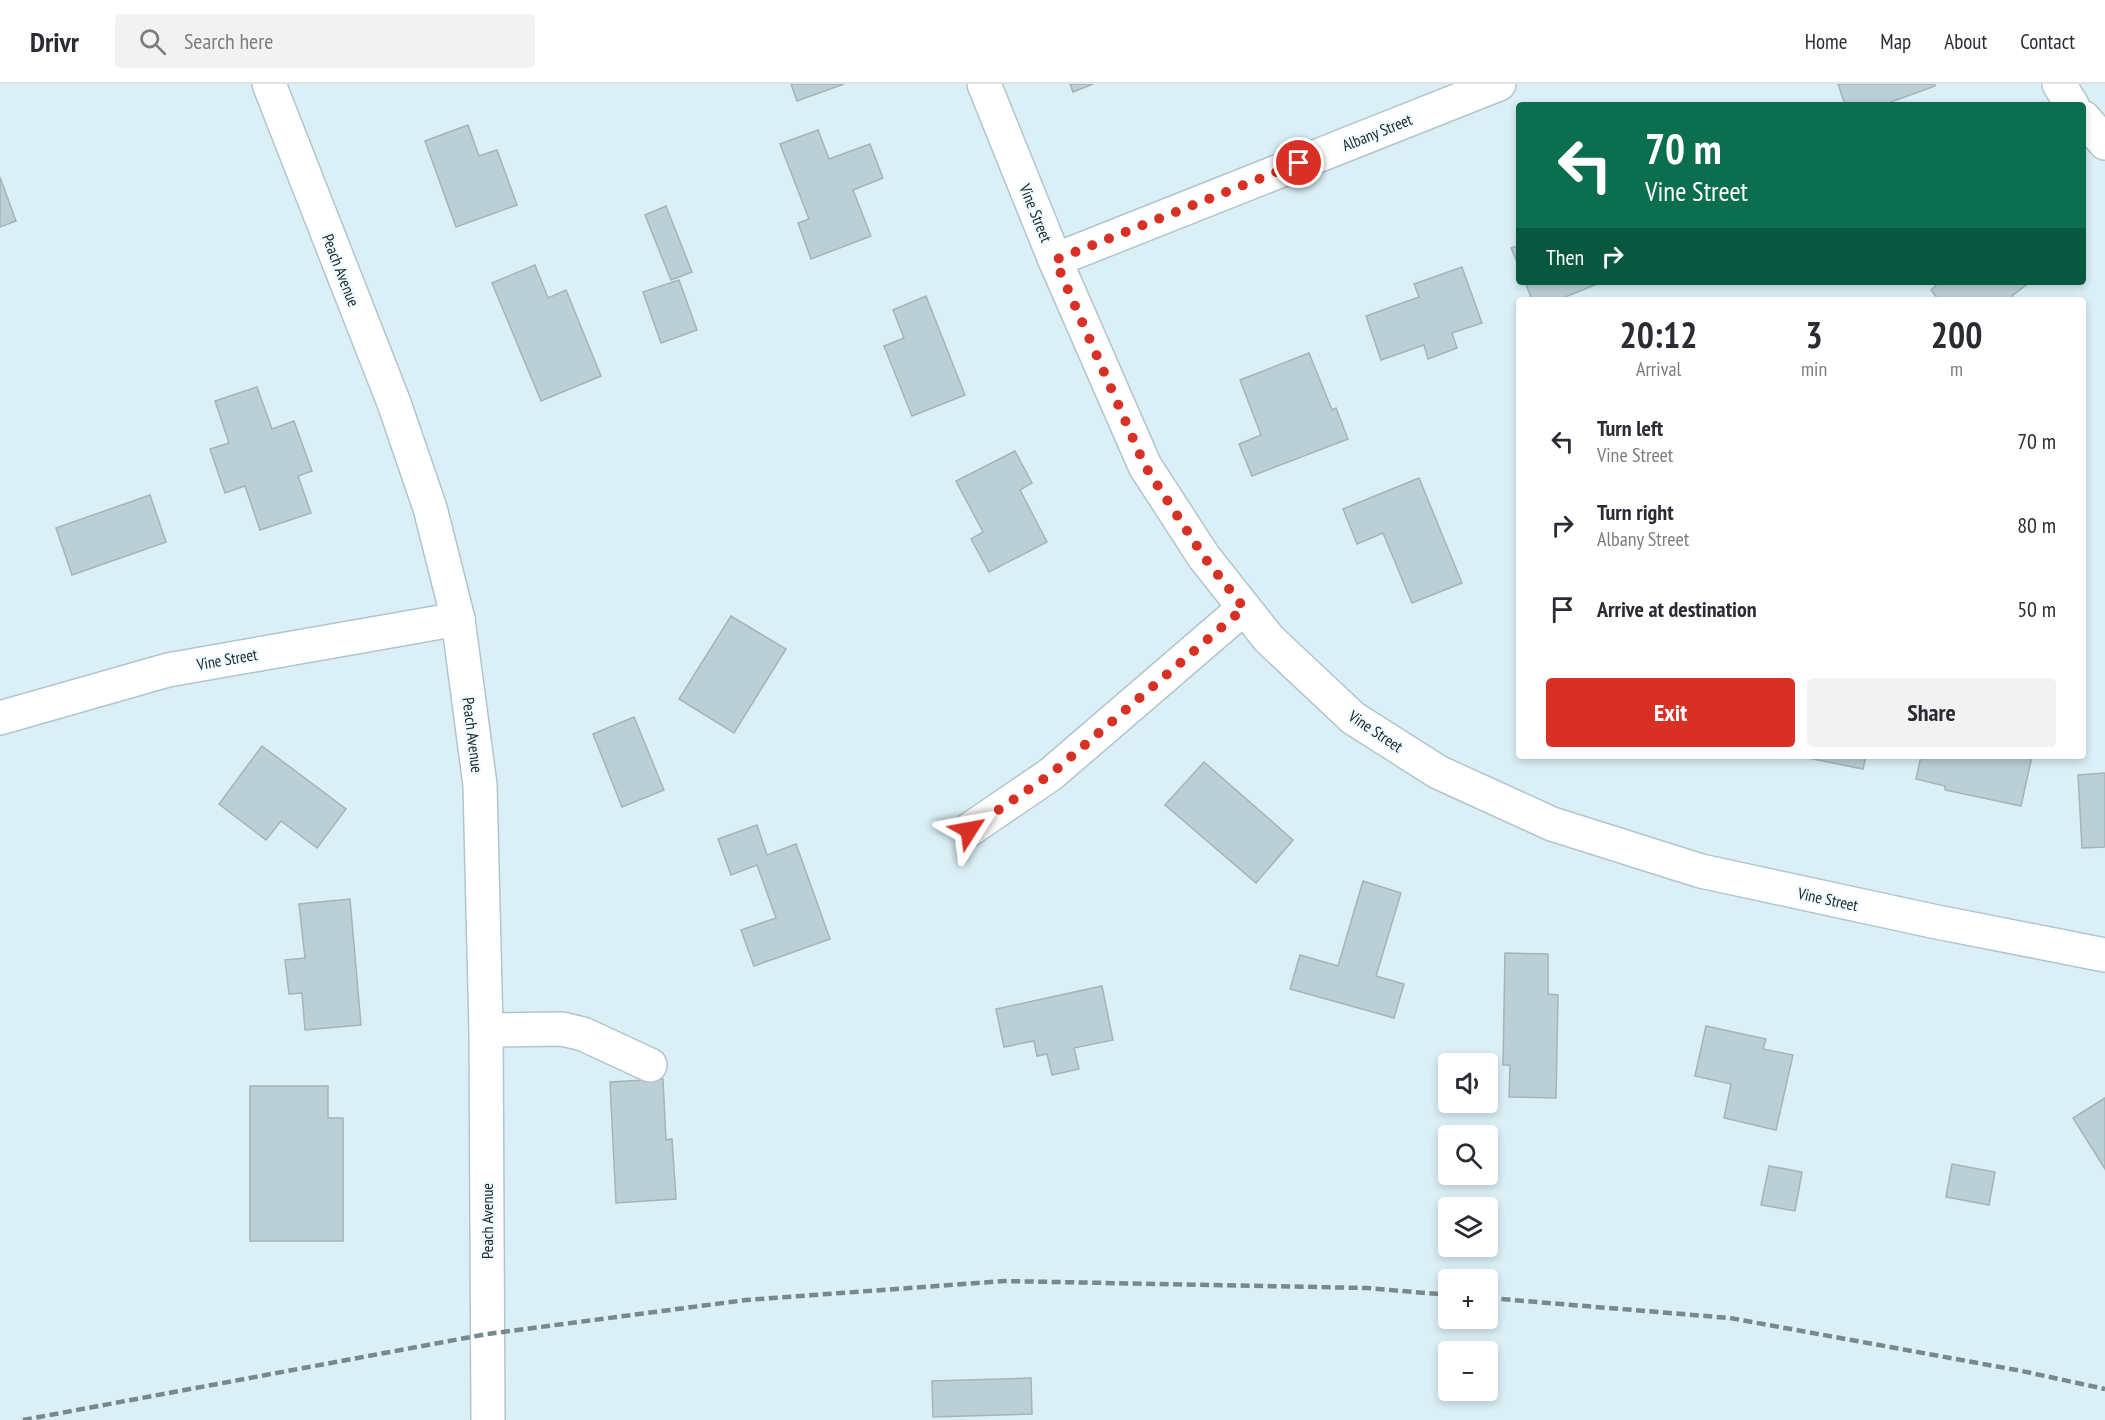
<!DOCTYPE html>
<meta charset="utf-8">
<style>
body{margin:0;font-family:"PT Sans Narrow",sans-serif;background:#f2f2f3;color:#2b2b33;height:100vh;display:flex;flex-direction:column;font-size:22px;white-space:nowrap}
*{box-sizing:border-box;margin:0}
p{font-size:20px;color:#7c7c81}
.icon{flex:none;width:33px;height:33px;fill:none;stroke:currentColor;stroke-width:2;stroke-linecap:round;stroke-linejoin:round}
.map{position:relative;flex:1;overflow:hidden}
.drawer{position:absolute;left:1516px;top:213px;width:570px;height:462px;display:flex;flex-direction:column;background:#fff;border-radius:6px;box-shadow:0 3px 9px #0003}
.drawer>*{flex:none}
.guide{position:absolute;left:1516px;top:18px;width:570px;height:183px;border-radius:6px;box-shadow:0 3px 9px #0003;background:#0b6e4f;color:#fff;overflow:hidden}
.controls{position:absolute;left:1438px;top:969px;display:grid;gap:12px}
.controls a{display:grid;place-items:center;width:60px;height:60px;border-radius:6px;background:#fff;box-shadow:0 3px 9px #0003;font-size:30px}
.pin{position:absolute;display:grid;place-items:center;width:51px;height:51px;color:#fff;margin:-26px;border:3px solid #fff;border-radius:50%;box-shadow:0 2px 6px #0007}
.me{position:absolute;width:66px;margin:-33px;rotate:56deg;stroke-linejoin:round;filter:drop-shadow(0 0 4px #0008)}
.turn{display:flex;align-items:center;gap:21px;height:126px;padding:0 30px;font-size:27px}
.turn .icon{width:78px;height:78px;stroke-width:2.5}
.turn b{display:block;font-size:42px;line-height:51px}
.then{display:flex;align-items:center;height:57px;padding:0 30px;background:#0003;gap:12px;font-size:22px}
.eta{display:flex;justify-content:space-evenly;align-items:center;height:102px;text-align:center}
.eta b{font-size:36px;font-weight:600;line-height:42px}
.button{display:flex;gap:12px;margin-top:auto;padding:12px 30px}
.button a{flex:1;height:69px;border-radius:6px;background:#d93025;color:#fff;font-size:24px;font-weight:600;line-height:69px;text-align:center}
.button a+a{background:#f2f2f3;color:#2b2b33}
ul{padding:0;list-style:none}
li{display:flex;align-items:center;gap:18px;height:84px;padding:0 30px}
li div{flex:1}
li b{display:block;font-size:22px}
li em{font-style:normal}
header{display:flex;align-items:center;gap:36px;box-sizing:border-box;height:84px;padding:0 30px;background:#fff;border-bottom:2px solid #e1e1e2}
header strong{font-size:28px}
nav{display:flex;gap:33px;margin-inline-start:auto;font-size:21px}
.search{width:420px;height:54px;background:#f2f2f3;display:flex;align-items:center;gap:15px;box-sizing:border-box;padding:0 21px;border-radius:6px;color:#7c7c81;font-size:22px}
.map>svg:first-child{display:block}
.building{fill:#bbcfd6;stroke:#a1b5bb;stroke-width:1.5}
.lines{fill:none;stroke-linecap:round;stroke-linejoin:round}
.minor-casing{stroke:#b1c5cc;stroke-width:36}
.minor{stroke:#fff;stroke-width:33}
.rail{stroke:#79888c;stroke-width:4.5;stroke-dasharray:9 4.5;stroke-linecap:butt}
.route{stroke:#d93025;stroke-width:10;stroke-dasharray:0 18}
.labels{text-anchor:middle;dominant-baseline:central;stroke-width:4.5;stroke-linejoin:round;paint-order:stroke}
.street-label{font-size:16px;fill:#21292b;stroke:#eefbff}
</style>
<header>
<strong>Drivr</strong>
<div class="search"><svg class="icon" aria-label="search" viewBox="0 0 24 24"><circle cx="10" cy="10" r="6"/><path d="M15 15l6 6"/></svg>Search here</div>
<nav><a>Home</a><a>Map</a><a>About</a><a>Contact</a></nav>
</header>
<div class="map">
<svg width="2105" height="1336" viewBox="0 0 2105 1336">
<rect width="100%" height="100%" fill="#daeff6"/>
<g class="building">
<path d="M791 0H844L797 17Z"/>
<path d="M1070 0H1093L1073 8Z"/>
<path d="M1838 0H1935V2L1883 21H1845Z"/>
<path d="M468 41 479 72 497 66 517 121 456 143 425 57Z"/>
<path d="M818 46 829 75 870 60 883 94 853 106 871 152 811 175 798 139 809 135 780 60Z"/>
<path d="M0 93 16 137 0 143Z"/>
<path d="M666 122 692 188 671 196 645 131Z"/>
<path d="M1520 161V185L1511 164Z"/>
<path d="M535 181 548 214 566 206 601 292 541 317 492 199Z"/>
<path d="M1462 183 1482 239 1452 249 1457 264 1428 275 1424 261 1381 276 1366 232 1419 213 1414 200Z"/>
<path d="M679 196 697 246 661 259 643 208Z"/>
<path d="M1525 198H1602L1558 216H1532Z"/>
<path d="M1940 198H2030L2012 212 2015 216H1939L1931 206Z"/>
<path d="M926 212 965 311 912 332 884 262 904 254 893 226Z"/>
<path d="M1309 269 1332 326 1336 324 1348 355 1252 392 1239 360 1261 351 1240 296Z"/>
<path d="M257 303 272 345 294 337 312 387 298 392 311 429 260 446 245 402 225 409 210 365 229 359 215 317Z"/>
<path d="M1015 367 1032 399 1020 406 1047 458 989 488 971 455 983 448 956 397Z"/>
<path d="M1419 394 1462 499 1412 519 1383 449 1357 460 1343 425Z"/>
<path d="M150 411 166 458 72 491 56 444Z"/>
<path d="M731 532 786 565 734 649 679 615Z"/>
<path d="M634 633 664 706 622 723 593 650Z"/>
<path d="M262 662 346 725 317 764 281 737 266 756 219 720Z"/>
<path d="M1798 672H1866L1863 685Z"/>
<path d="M1921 672H2032L2021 722 1945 706V702L1916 695Z"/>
<path d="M1204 678 1293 756 1256 799 1165 721Z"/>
<path d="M2105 689V763L2082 764 2078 691Z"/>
<path d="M757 741 767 771 796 760 830 855 754 882 741 846 776 834 757 781 731 791 718 755Z"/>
<path d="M1363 797 1401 809 1376 892 1404 900 1394 934 1290 905 1300 871 1338 882Z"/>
<path d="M350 815 361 941 305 946 302 909 289 910 285 876 305 874 299 820Z"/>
<path d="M1505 869 1548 870V910L1558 911 1556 1014 1509 1013 1510 981H1503Z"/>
<path d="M1102 902 1113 956 1074 964 1079 985 1052 991 1047 970 1037 972 1034 957 1004 963 996 925Z"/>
<path d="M1706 942 1766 955 1763 965 1793 971 1776 1046 1724 1034 1731 1000 1695 992Z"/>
<path d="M663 995 666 1056 672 1055 676 1115 616 1119 610 998Z"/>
<path d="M250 1002H328V1034H343V1157H250Z"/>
<path d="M2105 1014V1085L2073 1034Z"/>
<path d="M1952 1080 1995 1088 1989 1121 1946 1113Z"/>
<path d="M1769 1082 1802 1088 1795 1127 1761 1121Z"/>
<path d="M1031 1294 1032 1330 933 1333 932 1297Z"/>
</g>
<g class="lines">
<defs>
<g id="minor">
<path d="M269 0 394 319 430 424 458 535 480 701 486 946 488 1336"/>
<path d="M984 0 1055 176 1145 382 1204 473 1269 555 1353 634 1438 688 1552 740 1701 787 1932 837 2105 871"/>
<path d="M2059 0 2072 21"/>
<path d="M2084 34 2105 59"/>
<path d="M1055 176 1499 0"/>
<path d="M0 634 168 586 458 535"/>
<path d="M969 746 1051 690 1244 524"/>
<path d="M486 946 562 945 583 950 650 981"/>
</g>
</defs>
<use href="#minor" class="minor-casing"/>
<use href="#minor" class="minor"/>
<g class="rail">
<path d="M1488 1214 1730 1234 2022 1287 2105 1305"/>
<path d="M23 1336 487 1250 746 1216 1004 1197 1367 1204 1449 1211"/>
</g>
</g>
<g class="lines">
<path class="route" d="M969 746 1051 690 1244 524 1204 473 1145 382 1055 176 1299 79"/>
</g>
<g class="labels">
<g class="street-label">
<text transform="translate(1377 48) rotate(-22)">Albany Street</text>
<text transform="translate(1036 129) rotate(68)">Vine Street</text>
<text transform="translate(341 186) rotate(69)">Peach Avenue</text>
<text transform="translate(227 575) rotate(-10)">Vine Street</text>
<text transform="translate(1376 647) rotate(34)">Vine Street</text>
<text transform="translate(473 651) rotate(83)">Peach Avenue</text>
<text transform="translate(1828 815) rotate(12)">Vine Street</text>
<text transform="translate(487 1137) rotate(-90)">Peach Avenue</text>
</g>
</g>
</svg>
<div class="controls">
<a><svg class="icon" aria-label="sound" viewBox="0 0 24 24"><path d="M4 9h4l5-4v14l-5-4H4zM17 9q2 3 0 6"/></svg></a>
<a><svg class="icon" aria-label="search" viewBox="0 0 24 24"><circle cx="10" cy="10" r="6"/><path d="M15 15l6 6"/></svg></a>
<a><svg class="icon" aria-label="layers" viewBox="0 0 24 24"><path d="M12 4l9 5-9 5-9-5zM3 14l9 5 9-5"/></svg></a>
<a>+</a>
<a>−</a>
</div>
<div class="pin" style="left:1299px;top:79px;background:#d93025"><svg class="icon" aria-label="arrive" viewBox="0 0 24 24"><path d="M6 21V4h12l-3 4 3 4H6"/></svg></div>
<svg class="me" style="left:969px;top:746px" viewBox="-20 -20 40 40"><path d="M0-17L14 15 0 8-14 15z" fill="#d93025" stroke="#fff" stroke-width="4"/></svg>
<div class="guide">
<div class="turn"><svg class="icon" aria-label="left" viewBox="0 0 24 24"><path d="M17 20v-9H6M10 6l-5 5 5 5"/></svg><div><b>70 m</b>Vine Street</div></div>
<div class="then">Then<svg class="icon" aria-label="right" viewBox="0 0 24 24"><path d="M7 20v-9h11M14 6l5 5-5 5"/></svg></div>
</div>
<section class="drawer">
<div class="eta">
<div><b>20:12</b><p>Arrival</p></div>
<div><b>3</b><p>min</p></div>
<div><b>200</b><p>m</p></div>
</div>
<ul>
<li><svg class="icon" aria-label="left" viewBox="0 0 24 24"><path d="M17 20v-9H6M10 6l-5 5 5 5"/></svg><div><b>Turn left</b><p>Vine Street</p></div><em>70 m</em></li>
<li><svg class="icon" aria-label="right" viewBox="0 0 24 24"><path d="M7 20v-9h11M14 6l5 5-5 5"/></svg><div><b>Turn right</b><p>Albany Street</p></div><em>80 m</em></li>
<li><svg class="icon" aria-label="arrive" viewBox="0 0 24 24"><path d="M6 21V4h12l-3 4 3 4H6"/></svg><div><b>Arrive at destination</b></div><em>50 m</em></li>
</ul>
<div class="button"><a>Exit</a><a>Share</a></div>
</section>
</div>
